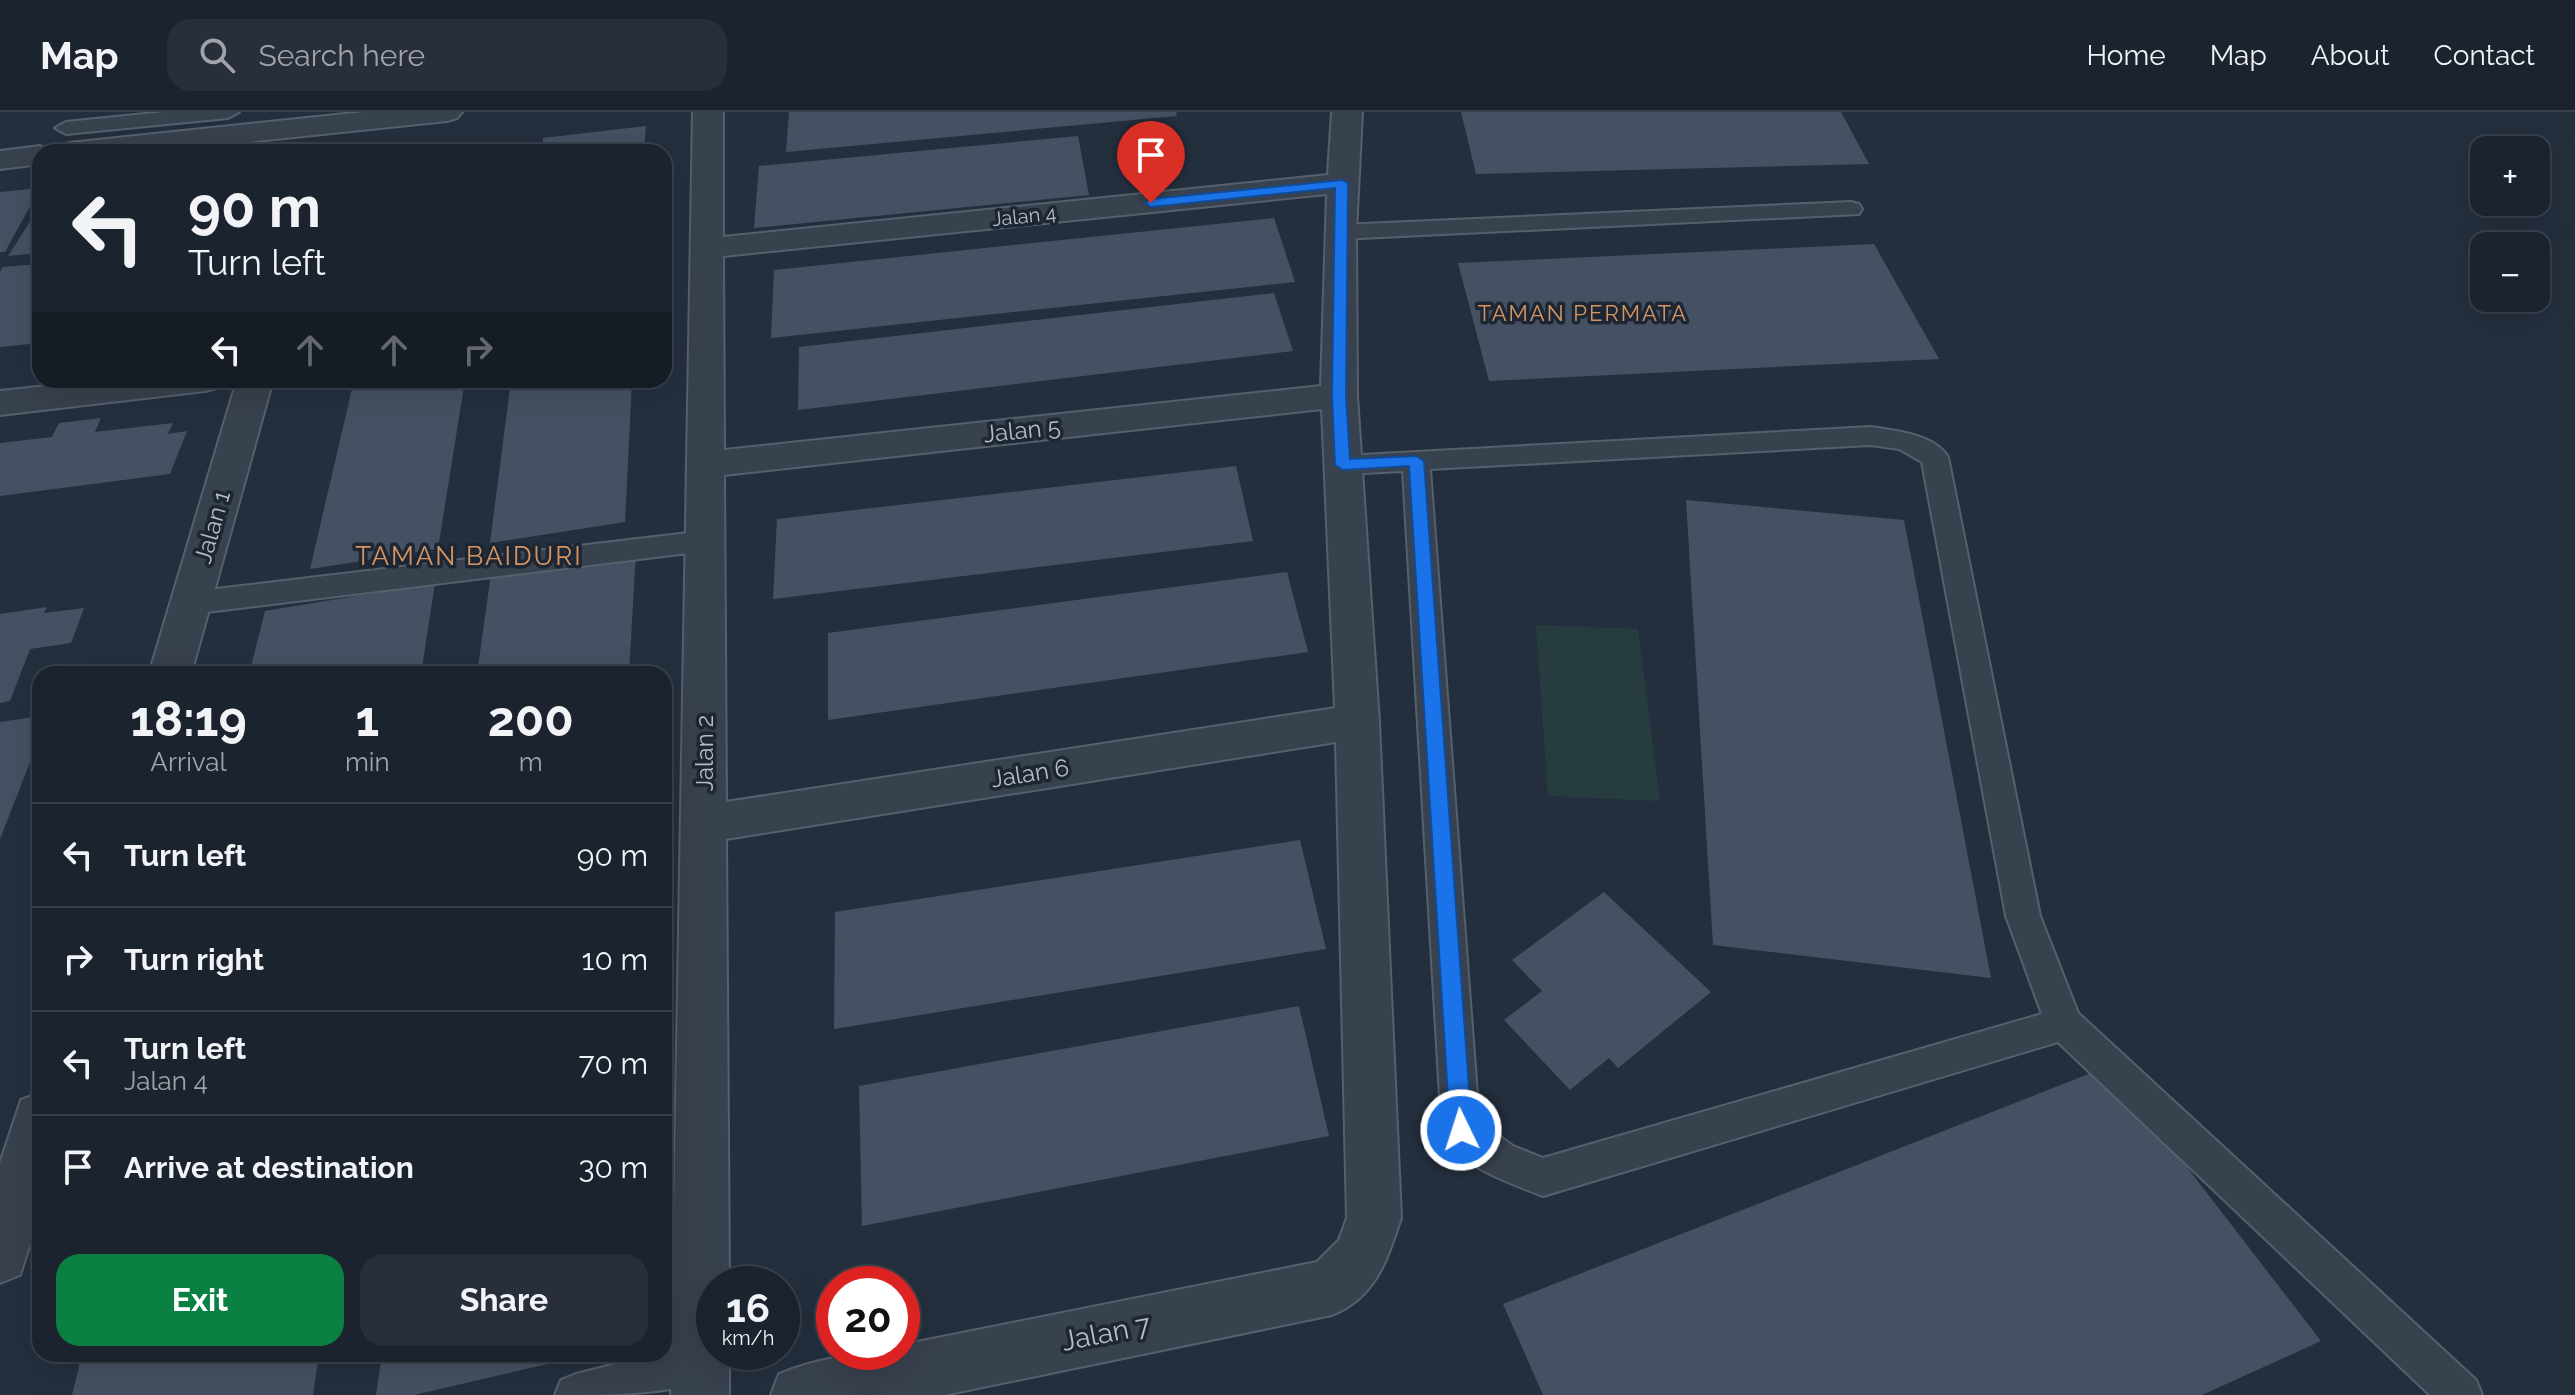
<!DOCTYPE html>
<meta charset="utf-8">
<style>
body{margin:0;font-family:Raleway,sans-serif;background:#282f3a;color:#f1f3f6;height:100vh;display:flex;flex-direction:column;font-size:30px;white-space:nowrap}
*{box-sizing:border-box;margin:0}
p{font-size:26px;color:#a0a4aa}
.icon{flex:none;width:44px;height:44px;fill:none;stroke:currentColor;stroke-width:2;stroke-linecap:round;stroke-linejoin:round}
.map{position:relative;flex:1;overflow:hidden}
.side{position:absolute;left:32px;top:554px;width:640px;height:696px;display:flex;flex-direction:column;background:#1b232e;border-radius:24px;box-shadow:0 8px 32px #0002,0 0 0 2px #39404a}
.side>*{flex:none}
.guide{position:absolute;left:32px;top:32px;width:640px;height:244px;border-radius:24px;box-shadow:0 8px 32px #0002,0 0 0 2px #39404a;background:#1b232e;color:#f1f3f6;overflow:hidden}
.buttons{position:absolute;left:2470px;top:24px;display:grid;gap:16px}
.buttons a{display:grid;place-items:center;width:80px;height:80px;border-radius:16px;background:#1b232e;box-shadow:0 8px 32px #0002,0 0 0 2px #39404a;font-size:40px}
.speed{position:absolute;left:696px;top:1154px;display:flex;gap:16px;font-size:40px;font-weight:700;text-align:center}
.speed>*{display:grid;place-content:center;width:104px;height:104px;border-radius:50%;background:#1b232e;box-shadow:0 8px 32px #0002,0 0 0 2px #39404a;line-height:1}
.speed small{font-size:20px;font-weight:400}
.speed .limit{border:12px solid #d22;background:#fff;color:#111}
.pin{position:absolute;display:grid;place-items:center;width:68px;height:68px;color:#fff;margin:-82px -34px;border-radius:50% 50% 50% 0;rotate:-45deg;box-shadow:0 0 8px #0007}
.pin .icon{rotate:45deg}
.me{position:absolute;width:88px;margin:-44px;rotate:356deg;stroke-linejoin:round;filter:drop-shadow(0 0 6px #0008)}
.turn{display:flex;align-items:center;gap:28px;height:168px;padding:0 24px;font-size:36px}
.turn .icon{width:104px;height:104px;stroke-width:2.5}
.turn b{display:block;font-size:56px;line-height:68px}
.lanes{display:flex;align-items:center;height:76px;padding:0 24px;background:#0003;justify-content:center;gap:40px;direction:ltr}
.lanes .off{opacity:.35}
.eta{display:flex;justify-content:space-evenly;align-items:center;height:136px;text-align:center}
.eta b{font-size:48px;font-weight:700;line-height:56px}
.action{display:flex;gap:16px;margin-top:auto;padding:16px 24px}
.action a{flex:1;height:92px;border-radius:24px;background:#0b8043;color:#fff;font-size:32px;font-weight:700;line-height:92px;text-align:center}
.action a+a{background:#282f3a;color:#f1f3f6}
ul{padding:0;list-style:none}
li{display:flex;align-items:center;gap:24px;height:104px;padding:0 24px;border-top:2px solid #39404a}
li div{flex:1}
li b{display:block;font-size:30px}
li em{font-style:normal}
header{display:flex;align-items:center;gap:48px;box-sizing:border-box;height:112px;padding:0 40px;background:#1b232e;border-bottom:2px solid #39404a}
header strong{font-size:38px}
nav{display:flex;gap:44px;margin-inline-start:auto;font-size:28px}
.search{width:560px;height:72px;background:#282f3a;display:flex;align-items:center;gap:20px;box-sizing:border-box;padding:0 28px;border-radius:24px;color:#a0a4aa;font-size:30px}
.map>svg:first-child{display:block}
.green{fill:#263c3f}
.building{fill:#455162}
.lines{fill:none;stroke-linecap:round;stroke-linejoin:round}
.service-casing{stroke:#565f6c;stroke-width:4}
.minor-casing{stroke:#565f6c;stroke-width:4}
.service{fill:#38414e;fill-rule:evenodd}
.minor{fill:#38414e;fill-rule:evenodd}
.route{fill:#1a73e8;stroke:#114b97;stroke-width:2}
.labels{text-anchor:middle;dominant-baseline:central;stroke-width:7;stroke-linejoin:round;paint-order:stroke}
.far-street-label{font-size:20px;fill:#b4bcc9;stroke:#1d2633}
.far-neighbourhood-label{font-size:22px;letter-spacing:2px;fill:#d59563;stroke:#1d2633}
.street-label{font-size:24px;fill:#b4bcc9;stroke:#1d2633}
.neighbourhood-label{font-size:26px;letter-spacing:2px;fill:#d59563;stroke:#1d2633}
.near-street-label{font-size:28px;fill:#b4bcc9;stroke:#1d2633}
</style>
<header>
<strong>Map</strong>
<div class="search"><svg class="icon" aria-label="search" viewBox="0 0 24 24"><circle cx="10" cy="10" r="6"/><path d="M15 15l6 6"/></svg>Search here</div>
<nav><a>Home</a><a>Map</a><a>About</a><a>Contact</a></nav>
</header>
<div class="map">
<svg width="2575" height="1283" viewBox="0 0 2575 1283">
<rect width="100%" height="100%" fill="#242f3e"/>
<path class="green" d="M1536 513 1638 517 1660 689 1548 684Z"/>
<g class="building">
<path d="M789 0H1176L1177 4 786 40Z"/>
<path d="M1461 0H1841L1869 52 1476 62Z"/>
<path d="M646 14 644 40H542L543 26Z"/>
<path d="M1078 24 1089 83 754 116 759 54Z"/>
<path d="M502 33 501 40H458V38Z"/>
<path d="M40 76 5 140H0V80Z"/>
<path d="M40 94V141L8 144Z"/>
<path d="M1274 106 1295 170 771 226 774 158Z"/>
<path d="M1874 132 1939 247 1489 269 1458 151Z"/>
<path d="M40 152V231L0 235V160L3 155Z"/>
<path d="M1274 181 1293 239 798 298 799 235Z"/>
<path d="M354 268H465L438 437 310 457Z"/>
<path d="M511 268H632L625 410 490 431Z"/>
<path d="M101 306 95 320 173 311 168 322 187 319 170 362 0 384V331L52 325 59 311Z"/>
<path d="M1236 354 1253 429 773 487 777 407Z"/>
<path d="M1686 388 1904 408 1991 866 1713 833Z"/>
<path d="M636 439 629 562H477L491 462Z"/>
<path d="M1287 460 1308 540 828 608V521Z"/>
<path d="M435 471 421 562H249L265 499Z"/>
<path d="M47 495 44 501 84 496 71 531 30 537 10 589 0 591V502Z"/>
<path d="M40 604V625L0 727V610Z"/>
<path d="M1300 728 1326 837 834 917 835 800Z"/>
<path d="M1604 780 1711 880 1618 956 1609 946 1570 978 1504 908 1542 879 1512 848Z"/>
<path d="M1299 894 1329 1024 862 1114 859 974Z"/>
<path d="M2109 954 2321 1229 2202 1283H1543L1503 1192Z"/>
<path d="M82 1242H319L313 1283H72Z"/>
<path d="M382 1242H586V1243L414 1283H376Z"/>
</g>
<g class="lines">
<defs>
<g id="service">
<path d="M164 0H239L228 6 66 22 55 16 66 10Z"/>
<path d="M1851 90 1859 92 1862 97 1859 102 1340 127 1332 125 1328 120 1332 115 1340 113Z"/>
<path d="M1871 315C1896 319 1934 322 1948 345L2040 804 2078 901 2476 1268 2482 1283H2430L2058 930 1543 1084C1508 1070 1458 1055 1442 1018L1403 359 1343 362 1333 359 1329 353 1333 347 1343 344ZM1871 333 1899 337 1922 350 2006 804 2042 902 1543 1046 1513 1034 1479 1009 1430 357Z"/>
<path d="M705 419 715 422 719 429 715 436 705 439 190 502 180 499 175 491 180 483 190 480Z"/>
<path d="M700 1231 714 1237 721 1252 715 1267C663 1283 609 1283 555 1283L561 1268 576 1262Z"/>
</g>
<g id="minor">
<path d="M364 0H462L457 6 447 9 153 40H54L58 34 69 31Z"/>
<path d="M693 0H723V125L1328 63 1332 0H1362L1356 120 1357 284 1379 610 1401 1106C1387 1148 1376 1185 1332 1203L944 1283H771L779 1262C818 1246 860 1240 902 1240V1233L1317 1150 1339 1128 1347 1106 1336 630 726 727 729 1172H714V1240H729V1283H671ZM1327 82 1321 274 724 338 723 144ZM1322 297 1335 596 726 690 724 363Z"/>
<path d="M40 34 53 40H40V52L0 57V39Z"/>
<path d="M103 268H223L217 276 205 279 0 303V279Z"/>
<path d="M237 268H273L191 562H149Z"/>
<path d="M40 981V1100L20 1163 0 1171V1051L21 988Z"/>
</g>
</defs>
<use href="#service" class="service-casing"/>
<use href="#minor" class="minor-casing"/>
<use href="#service" class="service"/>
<use href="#minor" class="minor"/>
</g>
<path class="route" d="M1342 68 1348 71 1346 284 1350 347 1416 344 1424 349 1472 1018 1468 1026 1461 1029 1453 1026 1450 1018 1409 354 1343 358 1335 353 1332 284 1335 76 1151 95 1145 91 1151 87Z"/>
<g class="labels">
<g class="far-street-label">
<text transform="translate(1024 104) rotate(-6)">Jalan 4</text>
</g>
<g class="far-neighbourhood-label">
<text x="1583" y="201">TAMAN PERMATA</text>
</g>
<g class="street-label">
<text transform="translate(1022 318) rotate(-6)">Jalan 5</text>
<text transform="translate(212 415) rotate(-74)">Jalan 1</text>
<text transform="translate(704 641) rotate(-90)">Jalan 2</text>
<text transform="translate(1030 661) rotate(-9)">Jalan 6</text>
</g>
<g class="neighbourhood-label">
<text x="469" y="444">TAMAN BAIDURI</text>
</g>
<g class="near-street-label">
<text transform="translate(1106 1221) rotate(-11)">Jalan 7</text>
</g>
</g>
</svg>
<div class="buttons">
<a>+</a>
<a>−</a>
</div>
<div class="speed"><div>16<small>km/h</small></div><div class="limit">20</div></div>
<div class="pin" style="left:1151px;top:91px;background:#d93025"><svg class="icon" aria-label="arrive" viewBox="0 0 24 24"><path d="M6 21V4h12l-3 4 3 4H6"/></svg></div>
<svg class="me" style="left:1461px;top:1018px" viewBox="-20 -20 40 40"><circle r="17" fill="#1a73e8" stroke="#fff" stroke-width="3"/><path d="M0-11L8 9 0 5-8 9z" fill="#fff"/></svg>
<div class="guide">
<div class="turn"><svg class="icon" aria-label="left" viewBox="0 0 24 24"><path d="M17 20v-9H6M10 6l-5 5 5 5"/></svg><div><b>90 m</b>Turn left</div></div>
<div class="lanes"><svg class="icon" aria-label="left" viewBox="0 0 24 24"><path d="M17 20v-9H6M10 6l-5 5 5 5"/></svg><svg class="icon off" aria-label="ahead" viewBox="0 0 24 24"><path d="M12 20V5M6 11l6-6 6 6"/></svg><svg class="icon off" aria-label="ahead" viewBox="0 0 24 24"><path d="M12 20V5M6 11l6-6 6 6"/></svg><svg class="icon off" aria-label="right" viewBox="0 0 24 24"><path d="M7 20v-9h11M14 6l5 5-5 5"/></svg></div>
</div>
<section class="side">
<div class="eta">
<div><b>18:19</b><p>Arrival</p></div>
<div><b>1</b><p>min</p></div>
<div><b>200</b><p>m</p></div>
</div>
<ul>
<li><svg class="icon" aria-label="left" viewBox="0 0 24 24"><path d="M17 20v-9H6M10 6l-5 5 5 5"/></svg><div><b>Turn left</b></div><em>90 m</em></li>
<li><svg class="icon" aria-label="right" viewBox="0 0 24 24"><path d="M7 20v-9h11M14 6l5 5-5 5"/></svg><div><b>Turn right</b></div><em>10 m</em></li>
<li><svg class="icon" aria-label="left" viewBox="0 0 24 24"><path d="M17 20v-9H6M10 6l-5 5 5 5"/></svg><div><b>Turn left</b><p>Jalan 4</p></div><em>70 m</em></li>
<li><svg class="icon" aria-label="arrive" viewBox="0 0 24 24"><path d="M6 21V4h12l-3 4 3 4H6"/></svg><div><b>Arrive at destination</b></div><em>30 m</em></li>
</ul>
<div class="action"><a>Exit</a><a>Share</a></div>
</section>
</div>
